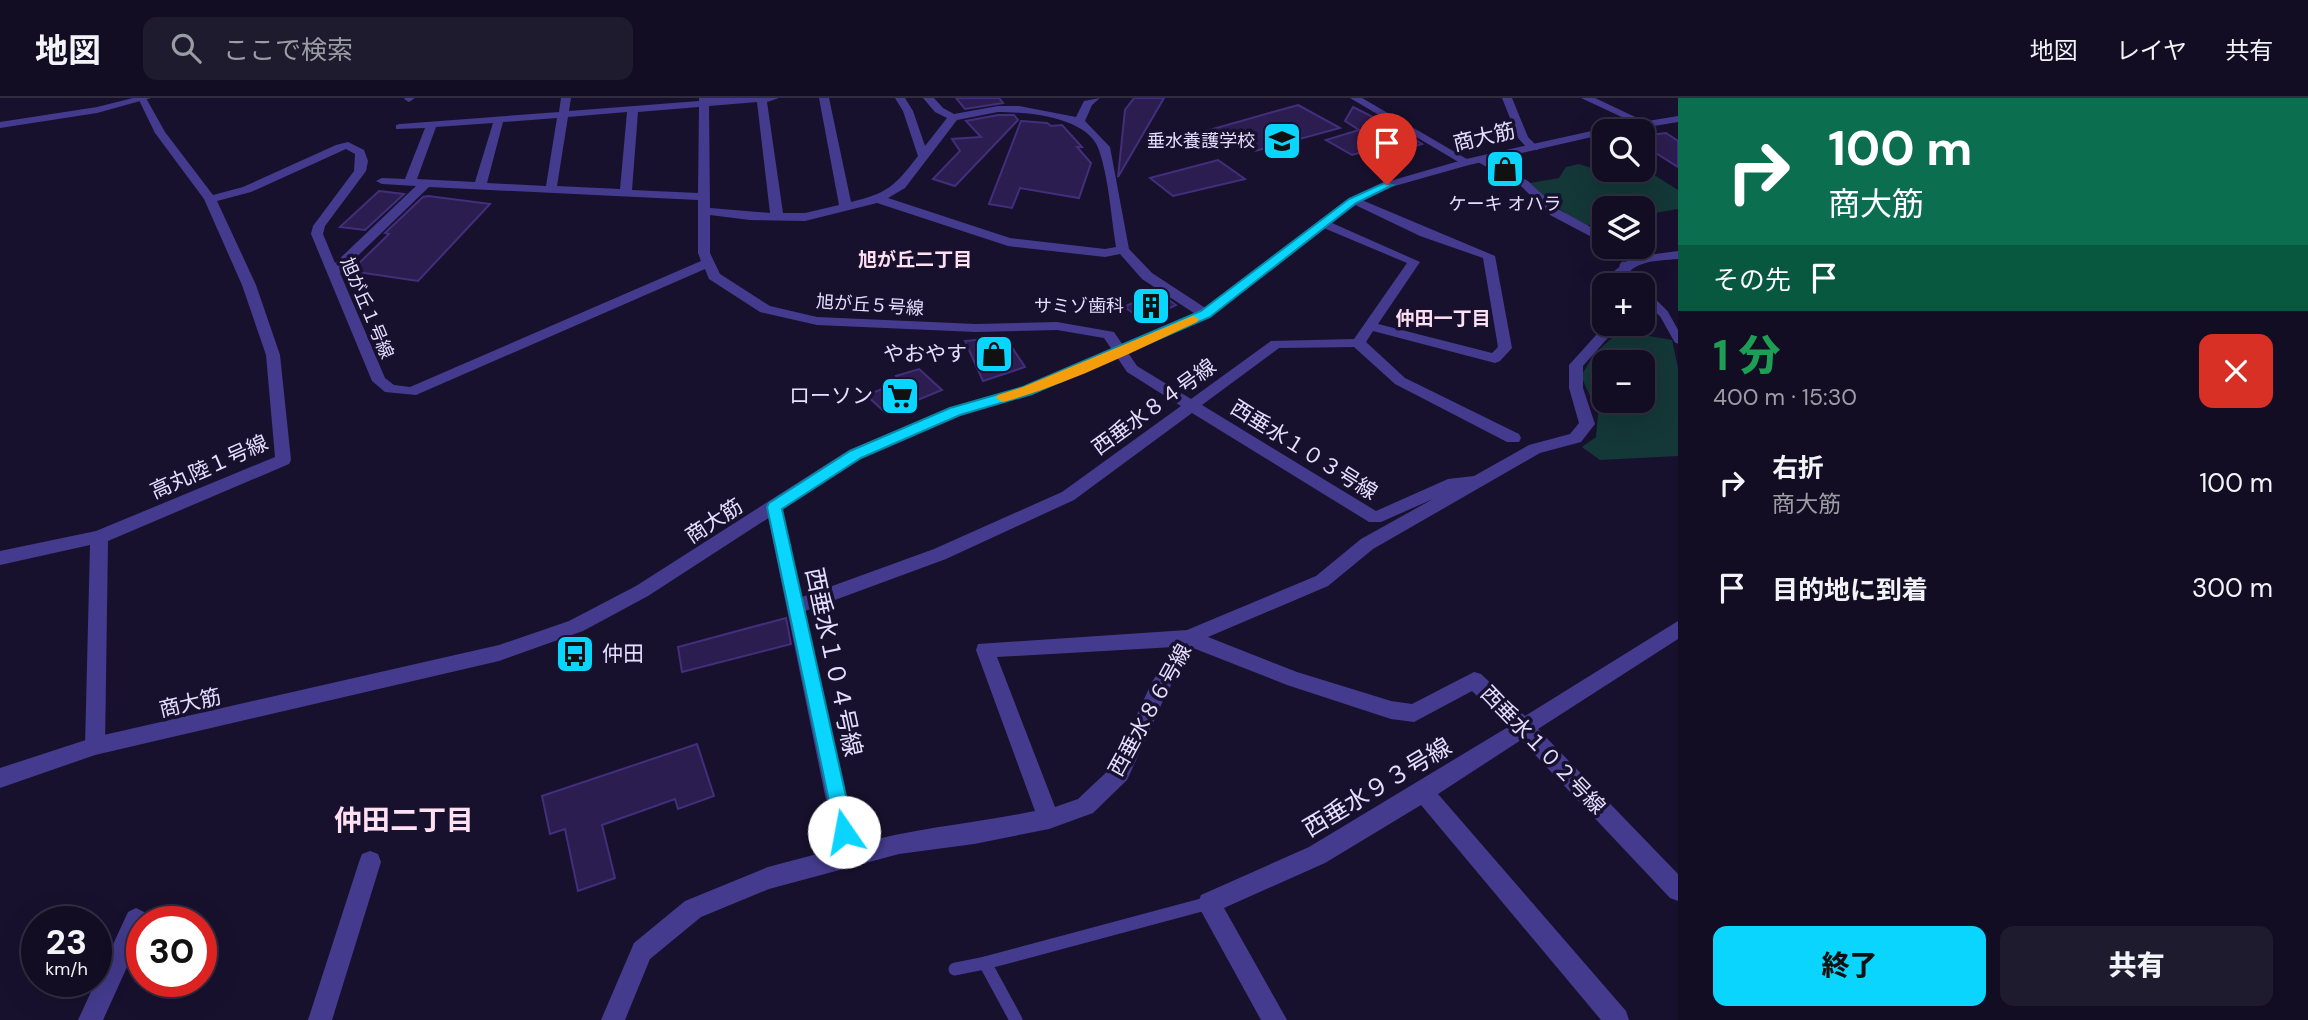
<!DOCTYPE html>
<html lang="ja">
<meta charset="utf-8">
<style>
body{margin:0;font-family:"DM Sans","Noto Sans JP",sans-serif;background:#1f1b2f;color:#f1f3f6;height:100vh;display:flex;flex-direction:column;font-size:26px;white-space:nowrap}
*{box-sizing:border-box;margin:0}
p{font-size:23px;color:#9c9ca5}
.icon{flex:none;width:38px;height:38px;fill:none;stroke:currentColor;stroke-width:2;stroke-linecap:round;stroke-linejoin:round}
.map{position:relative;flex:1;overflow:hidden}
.panel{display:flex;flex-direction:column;background:#120d22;width:630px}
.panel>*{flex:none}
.banner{background:#0b6e4f;color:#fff;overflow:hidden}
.tools{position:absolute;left:1592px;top:21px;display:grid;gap:14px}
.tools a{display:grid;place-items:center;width:63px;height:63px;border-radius:14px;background:#120d22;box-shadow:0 7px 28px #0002,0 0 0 2px #312d40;font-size:35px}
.speed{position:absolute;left:21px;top:808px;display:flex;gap:14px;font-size:35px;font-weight:700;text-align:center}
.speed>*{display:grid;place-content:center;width:91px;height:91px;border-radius:50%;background:#120d22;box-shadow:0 7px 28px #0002,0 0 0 2px #312d40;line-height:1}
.speed small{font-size:18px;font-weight:400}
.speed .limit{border:10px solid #d22;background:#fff;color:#111}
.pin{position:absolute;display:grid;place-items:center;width:60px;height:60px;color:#fff;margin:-72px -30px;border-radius:50% 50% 50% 0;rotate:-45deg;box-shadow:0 0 7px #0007}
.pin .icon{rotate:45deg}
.me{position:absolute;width:77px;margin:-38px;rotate:348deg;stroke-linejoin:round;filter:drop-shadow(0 0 5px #0008)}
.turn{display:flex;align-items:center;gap:24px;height:147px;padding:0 35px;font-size:32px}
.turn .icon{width:91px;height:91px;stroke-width:2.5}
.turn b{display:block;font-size:49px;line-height:60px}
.then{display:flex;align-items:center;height:66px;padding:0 35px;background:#0003;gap:14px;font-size:26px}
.round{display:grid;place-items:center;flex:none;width:74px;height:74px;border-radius:14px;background:#1f1b2f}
.head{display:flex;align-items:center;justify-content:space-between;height:119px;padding:0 35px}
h1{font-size:42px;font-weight:800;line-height:52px;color:#1e9e55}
.primary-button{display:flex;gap:14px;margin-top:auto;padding:14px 35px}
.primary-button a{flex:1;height:80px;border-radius:14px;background:#0ad5ff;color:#111;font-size:28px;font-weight:800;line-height:80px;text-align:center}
.primary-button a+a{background:#1f1b2f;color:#f1f3f6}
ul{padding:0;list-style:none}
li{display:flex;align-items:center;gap:21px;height:105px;padding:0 35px}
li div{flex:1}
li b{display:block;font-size:26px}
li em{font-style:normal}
header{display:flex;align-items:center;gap:42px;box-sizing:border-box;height:98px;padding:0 35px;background:#120d22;border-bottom:2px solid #312d40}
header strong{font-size:33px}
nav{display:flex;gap:38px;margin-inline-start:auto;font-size:24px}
.search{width:490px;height:63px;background:#1f1b2f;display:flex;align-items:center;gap:18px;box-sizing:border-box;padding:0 24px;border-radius:14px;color:#9c9ca5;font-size:26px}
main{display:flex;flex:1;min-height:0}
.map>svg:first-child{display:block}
.green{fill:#143738;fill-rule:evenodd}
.building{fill:#2b1d4f;stroke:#432e7c;stroke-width:2}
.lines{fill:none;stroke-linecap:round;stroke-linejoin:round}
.service-far1{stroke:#443b8e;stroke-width:9}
.service{stroke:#443b8e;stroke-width:13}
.minor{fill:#443b8e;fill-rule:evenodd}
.tertiary{fill:#443b8e;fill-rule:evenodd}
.route{fill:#0ad5ff;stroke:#068aa6;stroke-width:2}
.slow{fill:#f59e0b}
.labels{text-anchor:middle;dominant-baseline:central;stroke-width:7;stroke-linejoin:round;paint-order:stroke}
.far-poi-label{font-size:18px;fill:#e4deff;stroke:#18112e;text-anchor:end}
.far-street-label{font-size:18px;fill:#e4deff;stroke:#18112e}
.far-neighbourhood-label{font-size:19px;font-weight:bold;fill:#ffe0f2;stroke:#18112e}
.street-label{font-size:21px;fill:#e4deff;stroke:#18112e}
.poi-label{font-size:21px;fill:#e4deff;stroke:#18112e;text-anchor:end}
.near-street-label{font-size:24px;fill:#e4deff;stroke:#18112e}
.near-neighbourhood-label{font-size:28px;font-weight:bold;fill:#ffe0f2;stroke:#18112e}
</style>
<header>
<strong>地図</strong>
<div class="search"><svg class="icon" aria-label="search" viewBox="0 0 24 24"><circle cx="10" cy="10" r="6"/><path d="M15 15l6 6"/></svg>ここで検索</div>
<nav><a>地図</a><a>レイヤ</a><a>共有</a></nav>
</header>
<main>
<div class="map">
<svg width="1678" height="922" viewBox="0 0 1678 922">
<rect width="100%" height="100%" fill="#18112e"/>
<g class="green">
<path d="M1579 66 1601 73 1643 70 1678 92V111L1643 117V110H1605V124L1584 128 1551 105 1530 85 1559 80 1566 69Z"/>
<path d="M1620 233 1672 242 1678 270V358L1600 362 1582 349 1596 339 1598 316 1581 278 1594 256ZM1605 264H1643V303H1605Z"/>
</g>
<g class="building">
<path d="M956 0H999L1003 5 965 11Z"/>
<path d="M1134 0H1164L1118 79 1125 12Z"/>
<path d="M1298 7 1340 30 1255 53 1254 45 1182 47 1181 40Z"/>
<path d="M1353 9 1403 34 1422 46 1398 54 1386 47 1352 57 1326 42 1359 32 1345 23Z"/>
<path d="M998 17H1014L1018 22 955 88 933 81 960 53 952 41 981 39 966 23Z"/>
<path d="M1021 23 1047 25 1051 28 1062 27 1082 49H1077L1091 65 1079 100 1020 90 1012 110 989 106Z"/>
<path d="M1666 35 1678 43V69L1643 47V38Z"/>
<path d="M1218 62 1245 81 1173 98 1150 80Z"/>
<path d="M379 93 404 96 365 132 340 129Z"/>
<path d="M428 98 490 106 418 183 351 173 389 136 385 135 423 99Z"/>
<path d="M1157 194 1176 207 1144 222 1124 209Z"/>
<path d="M1005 239 1025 269 983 283 965 243Z"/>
<path d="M919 271 942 292 886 315 866 297 899 285 896 278Z"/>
<path d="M786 520 791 546 682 574 678 549Z"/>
<path d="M697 646 714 698 678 711 675 701 602 727 615 780 578 793 565 731 550 736 542 698Z"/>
</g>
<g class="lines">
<g class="service-far1">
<path d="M1624 168 1630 184 1634 187"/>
<path d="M1643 195 1664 216 1678 241"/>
</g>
<g class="service">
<path d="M985 865 1209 805"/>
<path d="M955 871 985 865 1016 922"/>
</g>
<g class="minor">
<path d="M138 0H146L165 34 213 97 243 89 336 47 348 44 364 52 368 63 366 73 325 128 323 136 335 165 416 88 382 86 376 83 382 80 405 81 425 30 396 31V27L400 26 559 14 561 0H571L569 13 699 3V0H779L767 4 783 115H805L839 107 819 0H829L851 104C888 95 895 88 918 58L903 13 895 0H905L913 13 925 48 947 20 935 14 923 0H934L943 10 954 16 998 8H1019L1076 19 1084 3 1100 0 1092 7 1085 23 1110 49 1129 151 1152 175 1210 213V219H1200L1142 181 1120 156 1105 159 1008 148 877 105 805 123 750 122 710 117V155L720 176 770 208 817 219 976 226 1057 224 1114 234 1137 268 1191 301 1271 243 1354 241 1407 165 1319 128V122L1323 121 1420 164 1378 226 1492 255 1498 249 1483 160 1420 138 1347 103 1357 100 1495 158 1512 250 1500 263 1495 265 1373 233 1366 244 1405 280 1519 336 1521 340 1519 344H1507L1395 286 1354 249 1279 250 1202 307 1376 413 1448 381 1474 378 1529 347 1570 336 1579 325 1569 290V267L1606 226H1620L1583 268V290L1595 326 1581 344 1540 355 1373 451 1328 488 1208 539 1297 574 1391 603 1412 606 1474 574 1481 576 1525 618 1678 523V541L1538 631 1678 776V803L1670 800 1521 642 1438 696 1626 913 1629 922H1601L1421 707 1325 765 1224 810 1287 922H1261L1201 813 1198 805 1201 797 1309 749 1508 629 1472 593 1414 624 1391 621 1287 587 1193 550 1167 594 1127 682 1093 715 1049 731 974 746 899 756 769 791 701 819 650 861 625 922H601L634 845 685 803 768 769 836 751 766 409 768 405H780L782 409 802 499 934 451 1062 394 1181 308 1127 274 1104 240 1057 232 976 234 817 227 760 214 709 181 705 171 416 297 385 294 372 283 311 136 313 128 354 73 355 56 346 51 251 94 217 103 256 187 280 257 291 362 289 366 108 443 105 648 102 654 95 657 88 654 85 648 90 447 0 467V453L96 433 275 359 266 257 242 187 204 101 155 35ZM757 4 770 115 710 110 709 8ZM699 9 698 95 632 92 638 14ZM627 14 620 91 557 88 568 19ZM998 14C1028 14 1088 19 1099 52 1109 81 1111 119 1116 149L1105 151 1010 140 888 100 905 90 957 22ZM557 20 546 88 487 85 503 24ZM493 25 475 84 417 81 436 29ZM429 89 698 102V155L701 163 410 289 394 287 385 280 340 175ZM1192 315 1369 424H1381L1433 401 1361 441 1316 478 1187 532 978 546 976 552 1035 713C976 725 916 730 857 746L805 513 946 461 1074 402ZM1174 549 1152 584 1113 668 1078 701 1055 709 997 559Z"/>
<path d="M415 0 409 4 404 1 405 0Z"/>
<path d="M1350 0H1362L1472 64 1462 66Z"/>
<path d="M1502 0H1512L1528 39 1539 50 1537 52H1529L1518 40Z"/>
<path d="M1581 0H1595L1648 25 1639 27Z"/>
<path d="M1476 59H1484L1528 83 1558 111 1605 137V146L1550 117 1520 87 1476 63Z"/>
<path d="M1610 149H1625L1640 158 1678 153V161C1654 163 1631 162 1620 187H1608L1613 174 1628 162Z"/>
<path d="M370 753 378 756 381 764 332 922H308L359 764 362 756Z"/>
<path d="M136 810 144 814 148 822 142 824V836L103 922H78L128 814Z"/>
</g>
<g class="tertiary">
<path d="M133 0H151L97 15 0 30V24L97 9Z"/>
<path d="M1678 18V24L1624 33H1605V36L1469 67 1391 89 1357 106 1210 219 1032 295 960 318 861 360 648 498 583 533 499 563 95 657 0 690V670L95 639 499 547 569 523 636 488 849 352 950 310 1022 289 1200 213 1349 100 1383 85 1466 61 1605 30Z"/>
</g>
</g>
<path class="route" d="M1384 85 1393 87 1356 105 1210 219 1032 296 960 317 861 360 782 411 854 734 851 741 844 744 837 741 767 409 769 405 850 353 950 310 1023 289 1201 213 1349 101Z"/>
<path class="slow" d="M1193 218 1199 221 1197 224C1134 253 1070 286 1003 304L996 300 998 297 1023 289Z"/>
<defs>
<symbol id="school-square" viewBox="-11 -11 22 22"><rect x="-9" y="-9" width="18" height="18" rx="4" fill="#0ad5ff" stroke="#18112e"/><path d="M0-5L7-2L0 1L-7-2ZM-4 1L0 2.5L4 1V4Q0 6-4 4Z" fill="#111"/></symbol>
<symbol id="shop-square" viewBox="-11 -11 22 22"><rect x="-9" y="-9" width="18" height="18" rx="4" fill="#0ad5ff" stroke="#18112e"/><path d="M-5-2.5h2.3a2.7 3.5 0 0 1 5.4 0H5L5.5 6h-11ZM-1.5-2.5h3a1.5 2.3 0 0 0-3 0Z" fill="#111"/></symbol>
<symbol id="building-square" viewBox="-11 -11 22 22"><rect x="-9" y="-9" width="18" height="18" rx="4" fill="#0ad5ff" stroke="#18112e"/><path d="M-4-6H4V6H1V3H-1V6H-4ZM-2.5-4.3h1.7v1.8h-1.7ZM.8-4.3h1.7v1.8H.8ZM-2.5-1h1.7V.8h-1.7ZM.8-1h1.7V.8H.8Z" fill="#111"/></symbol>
<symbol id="supermarket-square" viewBox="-11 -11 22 22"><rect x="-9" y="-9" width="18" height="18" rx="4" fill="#0ad5ff" stroke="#18112e"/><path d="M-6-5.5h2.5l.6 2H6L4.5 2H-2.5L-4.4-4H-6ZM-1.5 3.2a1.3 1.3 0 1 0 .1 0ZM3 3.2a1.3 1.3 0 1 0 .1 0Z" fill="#111"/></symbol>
<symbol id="bus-square" viewBox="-11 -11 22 22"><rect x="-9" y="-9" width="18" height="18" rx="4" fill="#0ad5ff" stroke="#18112e"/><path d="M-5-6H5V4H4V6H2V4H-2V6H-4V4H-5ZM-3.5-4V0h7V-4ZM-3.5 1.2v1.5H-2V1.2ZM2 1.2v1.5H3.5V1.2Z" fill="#111"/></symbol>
</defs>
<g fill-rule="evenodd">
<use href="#school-square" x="1260" y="21" width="44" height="44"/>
<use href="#shop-square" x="1483" y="49" width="44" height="44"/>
<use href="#building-square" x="1129" y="186" width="44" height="44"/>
<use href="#shop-square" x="972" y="234" width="44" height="44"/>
<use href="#supermarket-square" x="878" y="276" width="44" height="44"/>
<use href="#bus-square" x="553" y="534" width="44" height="44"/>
</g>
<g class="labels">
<g class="far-poi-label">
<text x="1255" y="43">垂水養護学校</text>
<text x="1505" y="106" text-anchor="middle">ケーキ オハラ</text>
<text x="1124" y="208">サミゾ歯科</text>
</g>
<g class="far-street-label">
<text transform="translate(870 207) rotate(4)">旭が丘５号線</text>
<text transform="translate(367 210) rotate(67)">旭が丘１号線</text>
</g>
<g class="far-neighbourhood-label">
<text x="915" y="161">旭が丘二丁目</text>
<text x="1443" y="220">仲田一丁目</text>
</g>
<g class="street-label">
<text transform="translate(1484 39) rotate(-13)">商大筋</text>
<text transform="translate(1154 309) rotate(-36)">西垂水８４号線</text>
<text transform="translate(1304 352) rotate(32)">西垂水１０３号線</text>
<text transform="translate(209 369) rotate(-24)">高丸陸１号線</text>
<text transform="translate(714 423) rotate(-33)">商大筋</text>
<text transform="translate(190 605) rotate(-13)">商大筋</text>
<text transform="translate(1150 612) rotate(-61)">西垂水８６号線</text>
<text transform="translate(1543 652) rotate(46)">西垂水１０２号線</text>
</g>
<g class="poi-label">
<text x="967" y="256">やおやす</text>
<text x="873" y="298">ローソン</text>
<text x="602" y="556" text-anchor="start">仲田</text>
</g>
<g class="near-street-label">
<text transform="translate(834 564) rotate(78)">西垂水１０４号線</text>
<text transform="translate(1377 689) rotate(-31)">西垂水９３号線</text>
</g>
<g class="near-neighbourhood-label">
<text x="404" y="722">仲田二丁目</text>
</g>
</g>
</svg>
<div class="tools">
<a><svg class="icon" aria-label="search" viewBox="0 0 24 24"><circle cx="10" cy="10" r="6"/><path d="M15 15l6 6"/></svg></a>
<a><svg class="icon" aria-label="layers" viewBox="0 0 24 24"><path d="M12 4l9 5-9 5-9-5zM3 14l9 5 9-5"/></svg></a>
<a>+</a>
<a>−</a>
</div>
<div class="speed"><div>23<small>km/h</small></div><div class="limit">30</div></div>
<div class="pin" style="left:1387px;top:87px;background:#d93025"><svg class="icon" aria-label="arrive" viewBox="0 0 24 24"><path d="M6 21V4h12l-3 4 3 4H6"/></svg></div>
<svg class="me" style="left:844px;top:734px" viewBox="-20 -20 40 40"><circle r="19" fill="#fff"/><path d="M0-13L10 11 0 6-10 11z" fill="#0ad5ff"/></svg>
</div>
<section class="panel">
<div class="banner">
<div class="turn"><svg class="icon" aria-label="right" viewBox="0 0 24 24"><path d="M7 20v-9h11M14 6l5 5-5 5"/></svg><div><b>100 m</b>商大筋</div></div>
<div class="then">その先<svg class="icon" aria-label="arrive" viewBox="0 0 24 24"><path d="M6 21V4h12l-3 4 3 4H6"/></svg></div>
</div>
<div class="head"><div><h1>1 分</h1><p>400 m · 15:30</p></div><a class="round" style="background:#d93025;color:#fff"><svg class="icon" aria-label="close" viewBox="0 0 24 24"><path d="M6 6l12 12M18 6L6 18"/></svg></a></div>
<ul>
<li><svg class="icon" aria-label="right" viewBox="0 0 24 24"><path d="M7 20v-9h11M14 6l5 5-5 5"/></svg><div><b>右折</b><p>商大筋</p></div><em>100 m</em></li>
<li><svg class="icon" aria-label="arrive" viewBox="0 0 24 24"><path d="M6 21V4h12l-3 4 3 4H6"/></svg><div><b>目的地に到着</b></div><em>300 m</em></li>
</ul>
<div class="primary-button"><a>終了</a><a>共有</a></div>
</section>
</main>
